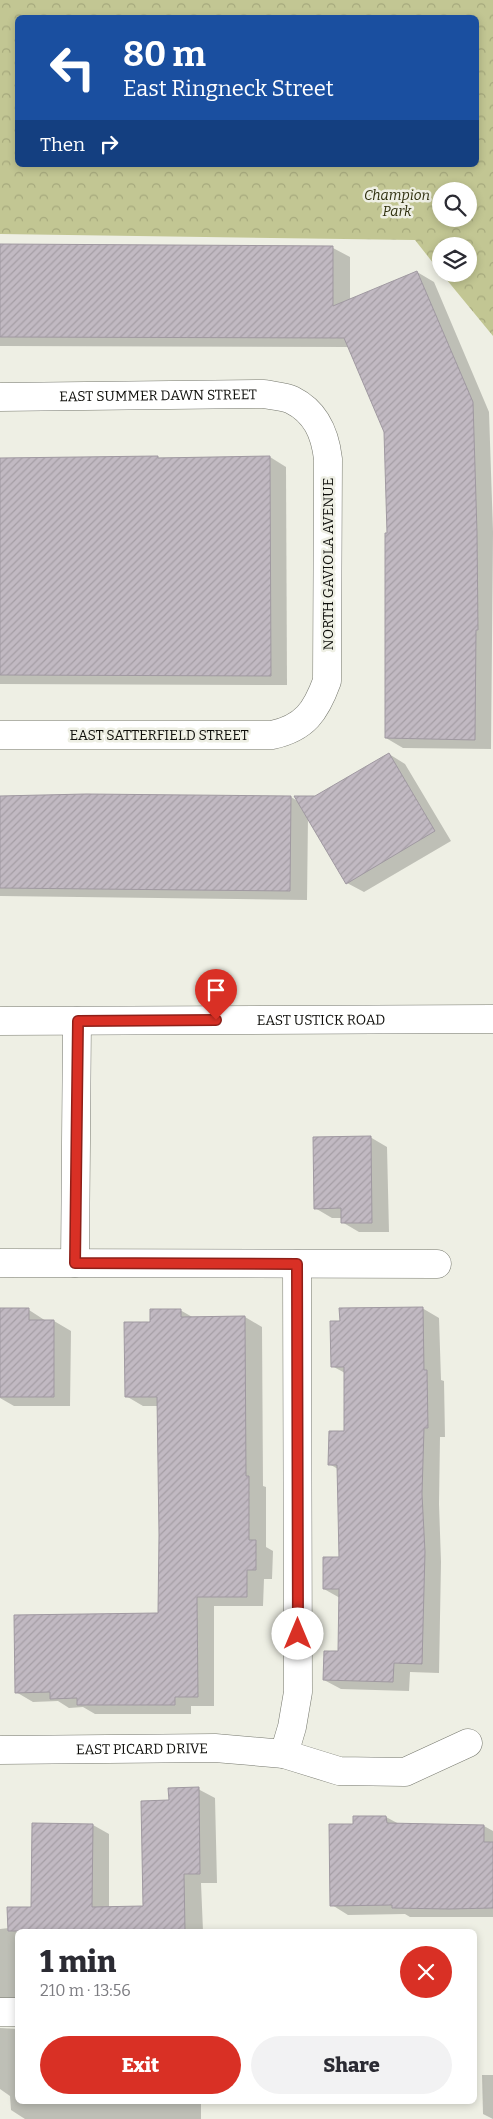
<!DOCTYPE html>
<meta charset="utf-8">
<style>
body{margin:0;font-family:Bitter,serif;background:#f2f2f3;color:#2b2b33;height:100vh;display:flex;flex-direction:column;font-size:19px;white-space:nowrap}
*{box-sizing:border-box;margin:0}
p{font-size:16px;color:#7c7c81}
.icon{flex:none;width:28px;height:28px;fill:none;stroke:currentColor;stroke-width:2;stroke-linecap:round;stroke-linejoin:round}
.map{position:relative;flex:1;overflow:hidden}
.side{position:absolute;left:15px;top:1929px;width:462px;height:175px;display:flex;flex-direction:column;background:#fff;border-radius:8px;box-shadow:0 2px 8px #0003}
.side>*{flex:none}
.guide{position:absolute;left:15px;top:15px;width:464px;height:152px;border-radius:8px;box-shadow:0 2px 8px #0003;background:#1a4fa0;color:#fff;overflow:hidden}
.fabs{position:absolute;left:432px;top:182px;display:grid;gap:10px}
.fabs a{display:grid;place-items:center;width:45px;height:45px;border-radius:50%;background:#fff;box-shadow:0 2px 8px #0003;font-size:25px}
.pin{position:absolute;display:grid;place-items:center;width:42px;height:42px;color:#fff;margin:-51px -21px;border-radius:50% 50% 50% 0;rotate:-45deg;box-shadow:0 0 5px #0007}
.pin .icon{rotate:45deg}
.me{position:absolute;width:55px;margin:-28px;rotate:0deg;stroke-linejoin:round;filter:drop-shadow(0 0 4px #0008)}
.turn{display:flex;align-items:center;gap:18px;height:105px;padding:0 25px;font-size:22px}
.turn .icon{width:65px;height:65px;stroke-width:2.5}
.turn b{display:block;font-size:35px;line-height:42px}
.then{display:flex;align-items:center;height:48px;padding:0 25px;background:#0003;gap:10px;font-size:19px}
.round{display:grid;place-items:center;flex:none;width:52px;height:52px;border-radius:26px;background:#f2f2f3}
.summary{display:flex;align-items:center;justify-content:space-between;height:85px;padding:0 25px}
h1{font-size:30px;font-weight:800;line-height:38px}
.cta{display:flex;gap:10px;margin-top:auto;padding:10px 25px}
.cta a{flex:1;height:58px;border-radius:30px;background:#d93025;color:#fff;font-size:20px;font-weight:800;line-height:58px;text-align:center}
.cta a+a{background:#f2f2f3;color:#2b2b33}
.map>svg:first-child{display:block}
.park{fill:url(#park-crowns);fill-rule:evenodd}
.shadow{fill:#0003}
.building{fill:url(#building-hatch);stroke:#a099a1}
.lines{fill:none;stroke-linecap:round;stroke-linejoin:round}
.street-casing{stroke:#76786e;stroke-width:29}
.secondary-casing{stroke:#76786e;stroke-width:29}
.street{stroke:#fff;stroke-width:28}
.secondary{stroke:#fff;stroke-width:28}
.route-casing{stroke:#8d1f18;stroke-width:12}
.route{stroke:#d93025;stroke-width:9}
.labels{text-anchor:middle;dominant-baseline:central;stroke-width:5;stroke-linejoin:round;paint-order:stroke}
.park-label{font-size:14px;font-style:italic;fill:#2e2f0e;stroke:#eeefe4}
.street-label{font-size:14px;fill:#0d0d09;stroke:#eeefe4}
</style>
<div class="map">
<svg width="493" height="2119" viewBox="0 0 493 2119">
<defs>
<pattern id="park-crowns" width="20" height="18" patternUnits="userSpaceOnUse" patternTransform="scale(1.25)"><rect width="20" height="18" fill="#c2c693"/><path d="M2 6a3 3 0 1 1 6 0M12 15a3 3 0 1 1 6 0" fill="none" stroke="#a6a97d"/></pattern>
<pattern id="building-hatch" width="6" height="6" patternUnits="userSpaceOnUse" patternTransform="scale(1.25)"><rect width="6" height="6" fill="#c1b9c2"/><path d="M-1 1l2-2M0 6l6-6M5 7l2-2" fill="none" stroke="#a59ea5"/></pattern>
</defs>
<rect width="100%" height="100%" fill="#eeefe4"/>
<path class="park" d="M0 0H493V336L442 274H469V246H441V273L415 240 0 234ZM18 18H476V165H18ZM441 191H469V219H441Z"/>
<g class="shadow">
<path d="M0 245 333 248 350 257V301L417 272 434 282 489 412 493 532 491 749 403 748 386 738 388 534 385 431 349 347 0 346Z"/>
<path d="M270 457 286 467 287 685 0 684V459Z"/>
<path d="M389 754 405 764 451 841 364 892 347 883 308 816 307 900 0 896V797H291L299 802 316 797Z"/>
<path d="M370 1137 387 1147 389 1232H359L342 1222V1218H332L315 1208Z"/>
<path d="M422 1308 439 1318 441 1380 444 1381 445 1437H440L439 1504 441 1562 439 1673 410 1672 409 1691 341 1689 324 1680 339 1652 340 1598 324 1589 340 1558 338 1469 329 1464 346 1432 345 1373 332 1366Z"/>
<path d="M0 1309 29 1310 46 1321H54L71 1331 70 1406H14L0 1398Z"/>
<path d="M180 1310 194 1318 245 1317 262 1327 263 1486 266 1487V1547L273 1551 272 1579H264L263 1606H214V1706H191V1714H95L83 1707 69 1708 58 1701 33 1702 16 1692 159 1614 160 1535 159 1406H143L126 1396 151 1323Z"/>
<path d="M198 1789 215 1798 217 1883H201L203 1931H18V2006L0 1998V1929L9 1928 32 1908 93 1825 109 1834V1908L144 1907 170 1801Z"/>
<path d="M386 1817 399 1824 484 1826 493 1831V1917H410L405 1914 348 1915 332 1905 355 1825Z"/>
<path d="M0 2028 18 2029V2101H201V2119H25L11 2110 10 2096 0 2089Z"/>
<path d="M482 2075H493V2119L483 2114Z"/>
</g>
<g class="building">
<path d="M0 244 333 246V306L417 271 473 402 477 532 478 630H476L475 740 385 738V533H387L384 432 344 338 0 337Z"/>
<path d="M158 456V458L270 456 271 676 0 675V458Z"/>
<path d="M389 753 435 831 346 884 294 796H315Z"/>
<path d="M86 794 291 796 290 891 0 888V796Z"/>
<path d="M371 1136 372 1223H341V1208L314 1209 313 1137Z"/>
<path d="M423 1307 424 1370H427L428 1428H424L422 1494 425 1552 422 1664 394 1663 393 1682 323 1680 324 1651H338L339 1589H323V1557H339L337 1465H328L329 1431H344V1367H331L330 1321H340L339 1308Z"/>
<path d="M0 1308H29V1320H54V1397H0Z"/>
<path d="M150 1309H181V1317L245 1316 246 1476H249V1540H256V1570H247V1597H197L198 1697H175V1705H77V1698L50 1699V1692L15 1693 14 1615 158 1613 159 1535 157 1397H125L124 1322H150Z"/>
<path d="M199 1787 200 1874H184L185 1931H8L7 1907H31L32 1823 93 1824 92 1907 143 1906 141 1801 169 1800 168 1788Z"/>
<path d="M353 1816H386L387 1823 484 1825V1842H493V1908L449 1909 392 1908V1905L330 1906 329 1824H353Z"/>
</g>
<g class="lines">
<defs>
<g id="street">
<path id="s1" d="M0 397 264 394C273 396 284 396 292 400 316 412 325 433 328 459L327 681C316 711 305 728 272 735H0"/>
<path d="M0 1263 437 1264"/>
<path d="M75 1263 77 1021"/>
<path id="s2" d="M0 1750 215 1748 284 1754 339 1771 405 1772 468 1743"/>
<path d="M284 1754 292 1727 298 1692 297 1264"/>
<path d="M0 2012H18"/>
</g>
<g id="secondary">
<path id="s3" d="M0 1021 493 1019"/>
</g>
</defs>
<use href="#street" class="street-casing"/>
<use href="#secondary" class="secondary-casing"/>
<use href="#street" class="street"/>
<use href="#secondary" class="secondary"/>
</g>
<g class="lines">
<defs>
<path id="route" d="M216 1020 78 1021 75 1263 297 1264 298 1634"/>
</defs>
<use href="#route" class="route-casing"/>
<use href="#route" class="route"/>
</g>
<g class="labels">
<g class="park-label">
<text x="397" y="195">Champion<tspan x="397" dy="16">Park</tspan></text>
</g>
<g class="street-label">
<text stroke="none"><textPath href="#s1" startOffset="158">EAST SUMMER DAWN STREET</textPath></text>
<text transform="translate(328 564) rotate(-90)">NORTH GAVIOLA AVENUE</text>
<text x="159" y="735">EAST SATTERFIELD STREET</text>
<text stroke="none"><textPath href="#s3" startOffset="321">EAST USTICK ROAD</textPath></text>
<text stroke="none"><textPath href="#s2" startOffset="142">EAST PICARD DRIVE</textPath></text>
</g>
</g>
</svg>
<div class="fabs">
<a><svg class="icon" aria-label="search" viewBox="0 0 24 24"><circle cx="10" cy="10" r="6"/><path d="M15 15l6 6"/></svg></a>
<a><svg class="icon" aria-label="layers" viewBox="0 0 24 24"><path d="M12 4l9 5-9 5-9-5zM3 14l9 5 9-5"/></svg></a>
</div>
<div class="pin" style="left:216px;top:1020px;background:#d93025"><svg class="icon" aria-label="arrive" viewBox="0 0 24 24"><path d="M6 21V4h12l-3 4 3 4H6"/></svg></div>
<svg class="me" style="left:298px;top:1634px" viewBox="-20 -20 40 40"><circle r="19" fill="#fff"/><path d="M0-13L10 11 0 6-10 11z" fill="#d93025"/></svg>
<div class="guide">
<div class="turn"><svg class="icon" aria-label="left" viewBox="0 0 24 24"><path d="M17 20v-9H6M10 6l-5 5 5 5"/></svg><div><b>80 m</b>East Ringneck Street</div></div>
<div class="then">Then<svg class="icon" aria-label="right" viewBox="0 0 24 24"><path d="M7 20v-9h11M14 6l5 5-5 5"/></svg></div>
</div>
<section class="side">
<div class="summary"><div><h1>1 min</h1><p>210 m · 13:56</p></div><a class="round" style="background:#d93025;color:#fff"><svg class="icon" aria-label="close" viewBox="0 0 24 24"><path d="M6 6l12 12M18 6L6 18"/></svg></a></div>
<div class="cta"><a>Exit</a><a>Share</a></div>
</section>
</div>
